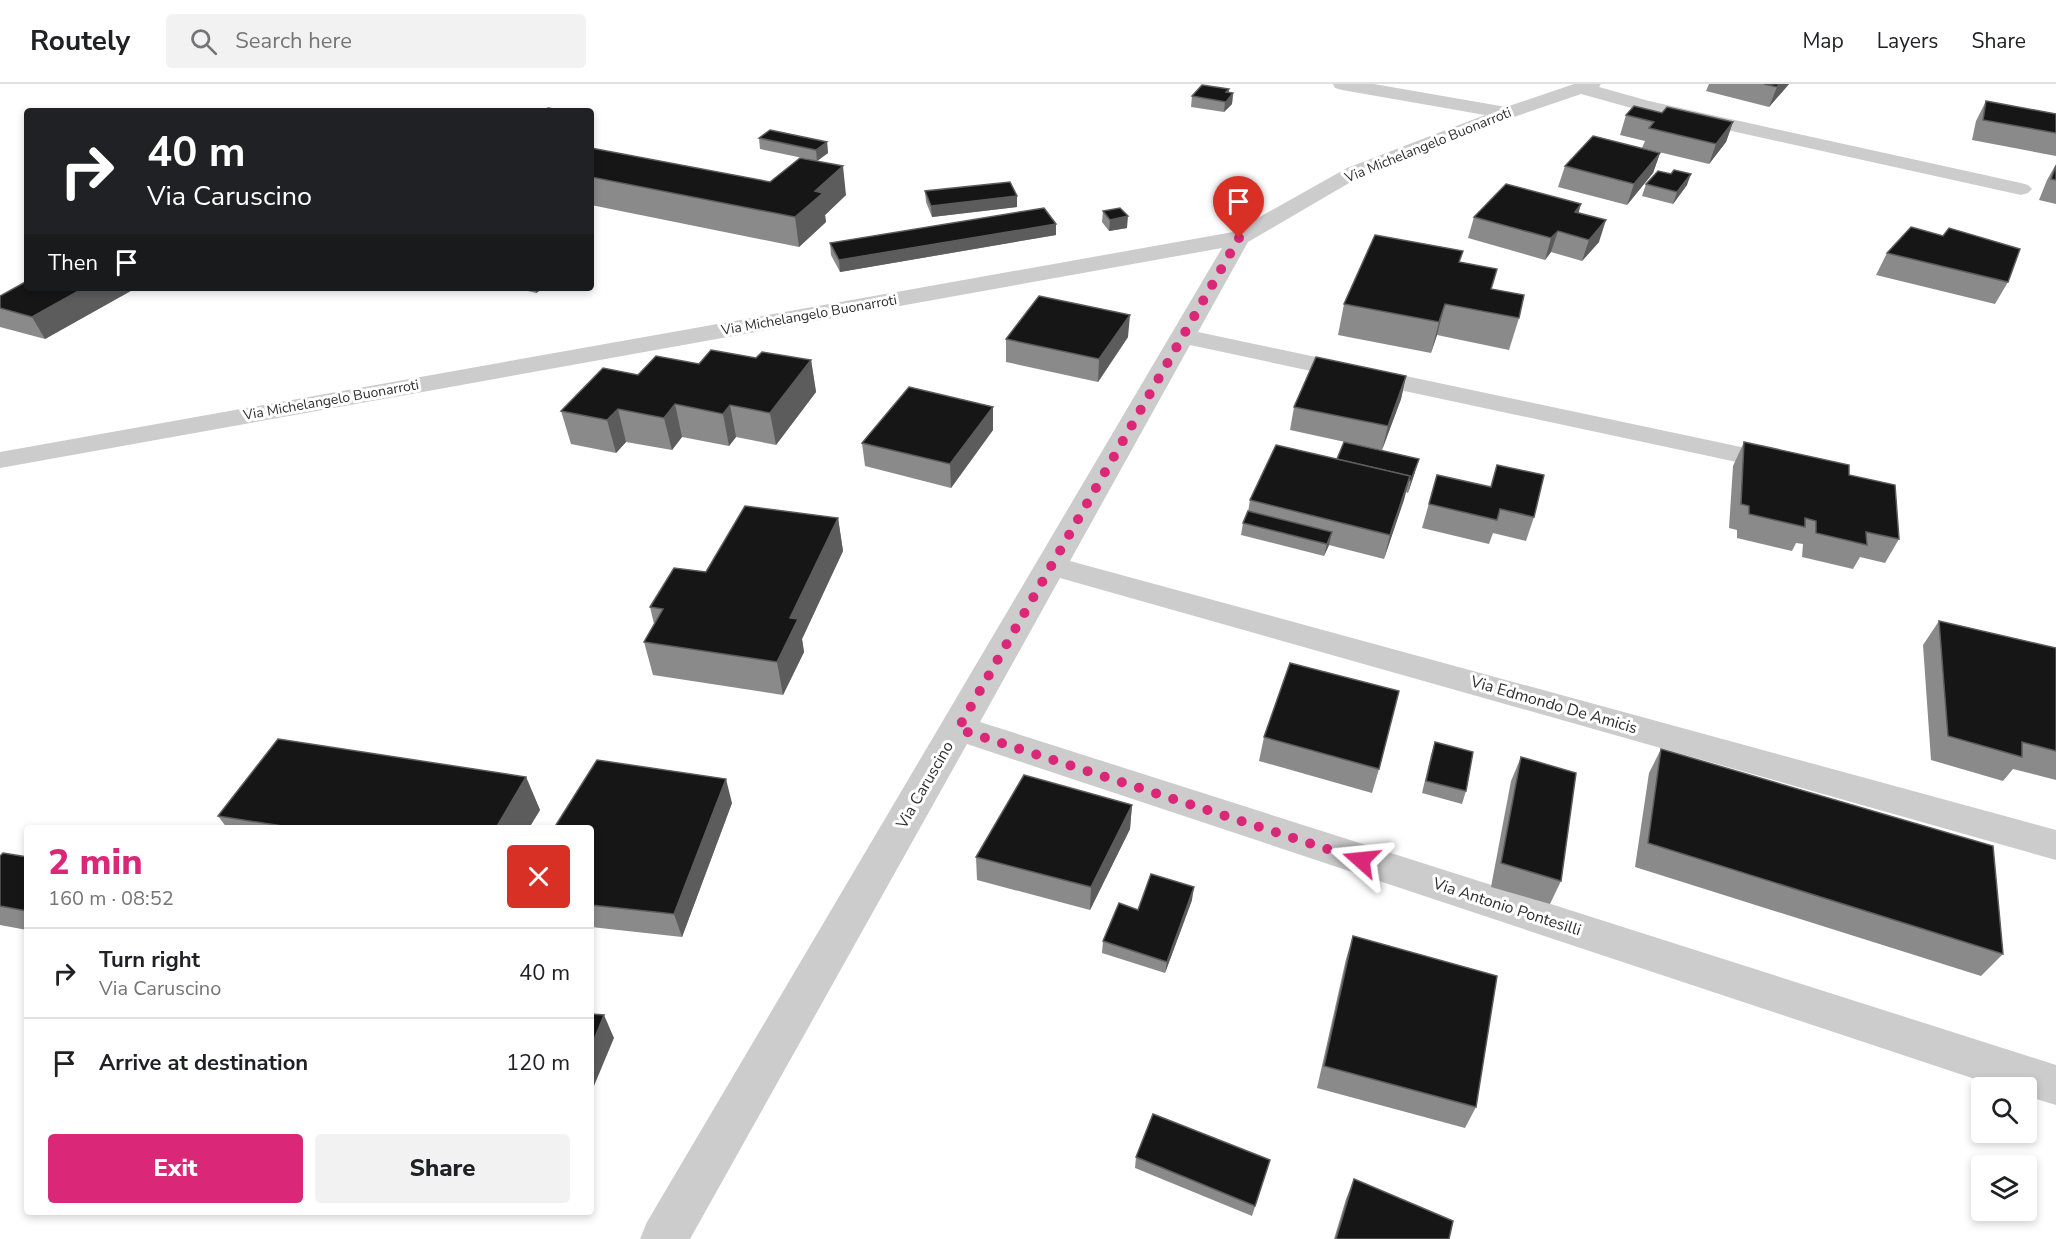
<!DOCTYPE html>
<meta charset="utf-8">
<style>
body{margin:0;font-family:"Nunito Sans",sans-serif;background:#f2f2f2;color:#202124;height:100vh;display:flex;flex-direction:column;font-size:22px;white-space:nowrap}
*{box-sizing:border-box;margin:0}
p{font-size:20px;color:#757577}
.icon{flex:none;width:33px;height:33px;fill:none;stroke:currentColor;stroke-width:2;stroke-linecap:round;stroke-linejoin:round}
.map{position:relative;flex:1;overflow:hidden}
.sheet{position:absolute;left:24px;top:741px;width:570px;height:390px;display:flex;flex-direction:column;background:#fff;border-radius:6px;box-shadow:0 3px 9px #0003}
.sheet>*{flex:none}
.top-card{position:absolute;left:24px;top:24px;width:570px;height:183px;border-radius:6px;box-shadow:0 3px 9px #0003;background:#202124;color:#fff;overflow:hidden}
.buttons{position:absolute;left:1971px;top:993px;display:grid;gap:12px}
.buttons a{display:grid;place-items:center;width:66px;height:66px;border-radius:6px;background:#fff;box-shadow:0 3px 9px #0003;font-size:30px}
.pin{position:absolute;display:grid;place-items:center;width:51px;height:51px;color:#fff;margin:-62px -26px;border-radius:50% 50% 50% 0;rotate:-45deg;box-shadow:0 0 6px #0007}
.pin .icon{rotate:45deg}
.me{position:absolute;width:66px;margin:-33px;rotate:288deg;stroke-linejoin:round;filter:drop-shadow(0 0 4px #0008)}
.turn{display:flex;align-items:center;gap:21px;height:126px;padding:0 24px;font-size:27px}
.turn .icon{width:78px;height:78px;stroke-width:2.5}
.turn b{display:block;font-size:42px;line-height:51px}
.then{display:flex;align-items:center;height:57px;padding:0 24px;background:#0003;gap:12px;font-size:22px}
.round{display:grid;place-items:center;flex:none;width:63px;height:63px;border-radius:6px;background:#f2f2f2}
.head{display:flex;align-items:center;justify-content:space-between;height:102px;padding:0 24px}
h1{font-size:36px;font-weight:800;line-height:45px;color:#db2777}
.button{display:flex;gap:12px;margin-top:auto;padding:12px 24px}
.button a{flex:1;height:69px;border-radius:6px;background:#db2777;color:#fff;font-size:24px;font-weight:800;line-height:69px;text-align:center}
.button a+a{background:#f2f2f2;color:#202124}
ul{padding:0;list-style:none}
li{display:flex;align-items:center;gap:18px;height:90px;padding:0 24px;border-top:2px solid #e0e0e0}
li div{flex:1}
li b{display:block;font-size:22px}
li em{font-style:normal}
header{display:flex;align-items:center;gap:36px;box-sizing:border-box;height:84px;padding:0 30px;background:#fff;border-bottom:2px solid #e0e0e0}
header strong{font-size:28px}
nav{display:flex;gap:33px;margin-inline-start:auto;font-size:21px}
.search{width:420px;height:54px;background:#f2f2f2;display:flex;align-items:center;gap:15px;box-sizing:border-box;padding:0 21px;border-radius:6px;color:#757577;font-size:22px}
.map>svg:first-child{display:block}
.lines{fill:none;stroke-linecap:round;stroke-linejoin:round}
.minor{fill:#ccc;fill-rule:evenodd}
.wall{fill:#8a8a8a}
.shaded-wall{fill:#5c5c5c}
.building{fill:#161616;stroke:#5c5c5c;stroke-width:1.5}
.route{stroke:#db2777;stroke-width:10;stroke-dasharray:0 18}
.labels{text-anchor:middle;dominant-baseline:central;stroke-width:6;stroke-linejoin:round;paint-order:stroke}
.far-street-label{font-size:14px;fill:#2f2f2f;stroke:#fff}
.street-label{font-size:16px;fill:#2f2f2f;stroke:#fff}
</style>
<header>
<strong>Routely</strong>
<div class="search"><svg class="icon" aria-label="search" viewBox="0 0 24 24"><circle cx="10" cy="10" r="6"/><path d="M15 15l6 6"/></svg>Search here</div>
<nav><a>Map</a><a>Layers</a><a>Share</a></nav>
</header>
<div class="map">
<svg width="2056" height="1155" viewBox="0 0 2056 1155">
<rect width="100%" height="100%" fill="#fff"/>
<g class="lines">
<path class="minor" d="M1333 0H1374L1506 23 1574 0H1601L1599 3 1649 17 2021 99 2028 101 2032 105 2028 109 2021 111 1646 28 1581 10 1514 33 1361 92 1248 158 1198 248 1783 372 1793 374 1797 380 1793 386 1783 388 1190 261 1070 477 2056 746V776L1060 494 980 638 2056 981V1021L2026 1012V1004H2002L967 660 690 1155H640L647 1138 1222 164 0 384V368L1233 148 1347 84 1485 31 1342 6 1335 4Z"/>
</g>
<g class="wall">
<path d="M1709 0H1789L1769 23 1706 7Z"/>
<path d="M1229 5 1228 9H1233L1232 20 1224 28 1191 23 1192 12Z"/>
<path d="M1986 17 2056 30V72L1972 56 1976 37Z"/>
<path d="M1662 29 1733 38 1726 58 1709 80 1642 64 1645 57 1620 51 1626 31Z"/>
<path d="M759 54 827 58 828 69 817 77 760 65Z"/>
<path d="M591 64 770 98 846 111 825 131 826 138 799 163 591 121Z"/>
<path d="M1660 69 1653 89 1627 121 1558 103 1565 82Z"/>
<path d="M2056 80V120L2039 116 2047 96Z"/>
<path d="M1646 100 1687 101 1673 120 1642 112Z"/>
<path d="M925 107 1017 112V123L932 133 926 118Z"/>
<path d="M1581 120 1578 129 1599 158 1582 177 1551 168 1545 176 1468 154 1474 133Z"/>
<path d="M1103 127 1127 144 1109 147 1102 138Z"/>
<path d="M1056 140V151L840 188 831 171 830 159Z"/>
<path d="M1943 152 2008 198 1995 220 1876 191 1887 169Z"/>
<path d="M1460 179 1492 205 1519 234 1509 266 1437 251 1431 269 1338 251 1344 220Z"/>
<path d="M27 204H136L45 255 0 243V212Z"/>
<path d="M515 204H544L536 209Z"/>
<path d="M1128 253 1098 298 1006 278V255Z"/>
<path d="M756 274 811 276 816 308 776 361 736 353 729 362 682 353 672 366 626 358 616 369 571 360 561 327 699 280Z"/>
<path d="M1406 292 1401 315 1382 366 1290 346 1294 323Z"/>
<path d="M993 323V346L951 404 865 382 862 359Z"/>
<path d="M1744 358 1849 391 1899 455 1885 479 1860 473 1853 485 1802 473 1803 460 1796 459 1792 467 1737 454V446L1729 444 1733 382Z"/>
<path d="M1337 375 1415 388 1408 409 1406 408 1384 475 1329 461 1324 472 1241 451 1243 439 1248 428 1250 416Z"/>
<path d="M1437 391 1534 433 1526 457 1493 449 1489 460 1422 444Z"/>
<path d="M838 434 843 467 802 555 804 568 783 611 653 591 644 558 654 540 650 523 706 488Z"/>
<path d="M1939 537 2056 564V696L2013 685 2003 697 1931 676 1923 561Z"/>
<path d="M1264 653 1379 685 1372 709 1259 677Z"/>
<path d="M1435 658 1466 707 1462 720 1422 709 1431 671Z"/>
<path d="M1661 665 2003 870 1981 892 1635 783 1649 689Z"/>
<path d="M1521 673 1561 797 1550 820 1491 803 1511 697Z"/>
<path d="M526 693 540 726 529 744H227L218 732Z"/>
<path d="M732 719 682 853 591 843V744Z"/>
<path d="M1132 721 1130 745 1090 826 977 796 976 773Z"/>
<path d="M0 772 27 773V846L0 841Z"/>
<path d="M1192 816 1165 889 1102 869 1103 857 1138 826Z"/>
<path d="M1353 852 1476 1023 1465 1044 1317 1004 1346 875Z"/>
<path d="M1136 1073 1270 1076 1252 1132 1135 1084Z"/>
<path d="M1354 1095 1449 1155H1334L1346 1115Z"/>
</g>
<g class="shaded-wall">
<path d="M1779 0H1789L1769 23 1777 3Z"/>
<path d="M1229 5 1228 15 1233 9 1232 20 1224 28 1226 8Z"/>
<path d="M1733 38 1726 58 1709 80 1716 60Z"/>
<path d="M827 58 828 69 817 77 816 66Z"/>
<path d="M1660 69 1653 89 1627 121 1634 100Z"/>
<path d="M843 82 846 111 825 131 826 138 799 163 795 133 815 107Z"/>
<path d="M1691 90 1687 101 1673 120 1677 108Z"/>
<path d="M1017 112V123L932 133 931 122Z"/>
<path d="M1581 120 1575 141V128Z"/>
<path d="M1128 132 1127 144 1109 147 1110 136Z"/>
<path d="M1606 136 1599 158 1582 177 1589 156Z"/>
<path d="M1056 140V151L840 188 839 176Z"/>
<path d="M1558 147 1551 168 1545 176 1551 154Z"/>
<path d="M84 204H136L45 255 32 233Z"/>
<path d="M535 204H544L536 209Z"/>
<path d="M1445 220 1437 251 1431 269 1439 238Z"/>
<path d="M1130 231 1128 253 1098 298 1099 275Z"/>
<path d="M811 276 816 308 776 361 770 329Z"/>
<path d="M1406 292 1401 315 1382 366 1388 342Z"/>
<path d="M675 320 682 353 672 366 664 334Z"/>
<path d="M730 321 736 353 729 362 723 330Z"/>
<path d="M993 323V346L951 404 950 380Z"/>
<path d="M618 325 626 358 616 369 607 336Z"/>
<path d="M1419 375 1415 388 1408 409 1411 396Z"/>
<path d="M1410 392 1404 416 1384 475 1390 451Z"/>
<path d="M838 434 843 467 802 555 804 568 783 611 777 578 790 534Z"/>
<path d="M1332 448 1329 461 1324 472 1327 460Z"/>
<path d="M526 693 540 726 529 744H496Z"/>
<path d="M726 695 732 719 682 853 674 830Z"/>
<path d="M1132 721 1130 745 1090 826 1091 803Z"/>
<path d="M1194 803 1192 816 1165 889 1167 878Z"/>
<path d="M604 931 614 954 591 1009V963Z"/>
</g>
<g class="building">
<path d="M1764 0H1779L1777 3Z"/>
<path d="M1202 1 1229 5 1226 8 1233 9 1226 18 1192 12Z"/>
<path d="M1986 17 2056 30V49L1983 36Z"/>
<path d="M1634 22 1662 29 1667 23 1733 38 1716 60 1649 44 1654 38 1626 31Z"/>
<path d="M548 24 564 27H543Z"/>
<path d="M770 46 827 58 816 66 759 54Z"/>
<path d="M1593 52 1660 69 1634 100 1565 82Z"/>
<path d="M591 64 770 98 800 74 843 82 815 107 823 109 795 133 591 93Z"/>
<path d="M2056 82V96L2051 95Z"/>
<path d="M1674 86 1691 90 1677 108 1646 100 1658 87 1671 90Z"/>
<path d="M1010 98 1017 112 931 122 925 107Z"/>
<path d="M1506 100 1581 120 1575 128 1606 136 1589 156 1558 147 1551 154 1474 133Z"/>
<path d="M1044 124 1056 140 839 176 830 159Z"/>
<path d="M1120 124 1128 132 1110 136 1103 127Z"/>
<path d="M1911 143 1943 152 1949 144 2020 165 2008 198 1887 169Z"/>
<path d="M1375 151 1463 167 1459 178 1497 185 1491 205 1524 211 1519 234 1445 220 1439 238 1344 220Z"/>
<path d="M27 197V204H84L32 233 0 224V212Z"/>
<path d="M1039 212 1130 231 1099 275 1006 255Z"/>
<path d="M711 266 756 274 762 268 811 276 770 329 730 321 723 330 675 320 664 334 618 325 607 336 561 327 603 284 638 291 656 272 699 280Z"/>
<path d="M1316 273 1406 292 1388 342 1294 323Z"/>
<path d="M909 303 993 323 950 380 862 359Z"/>
<path d="M1344 358 1419 375 1411 396H1409L1410 392 1337 375Z"/>
<path d="M1744 358 1849 381V391L1895 401 1899 455 1866 448 1867 461 1816 449V437L1805 434V443L1749 430V422L1741 420Z"/>
<path d="M1276 361 1410 392 1390 451 1250 416Z"/>
<path d="M1497 381 1544 391 1534 433 1500 425 1497 436 1429 420 1437 391 1491 403Z"/>
<path d="M745 422 838 434 790 534 798 535 777 578 644 558 663 525 650 523 674 484 706 488Z"/>
<path d="M1248 427 1332 448 1327 460 1243 439Z"/>
<path d="M1939 537 2056 564V667L2022 658V673L1948 652Z"/>
<path d="M1290 579 1399 607 1379 685 1264 653Z"/>
<path d="M278 655 526 693 496 744H295L218 732Z"/>
<path d="M1435 658 1473 668 1466 707 1426 697Z"/>
<path d="M1661 665 1993 762 2003 870 1648 759Z"/>
<path d="M1521 673 1576 689 1561 797 1501 779Z"/>
<path d="M597 676 726 695 674 830 591 821V744H554Z"/>
<path d="M1024 691 1132 721 1091 803 976 773Z"/>
<path d="M3 769 27 773V827L0 822V772Z"/>
<path d="M1151 790 1194 803 1167 878 1103 857 1119 819 1138 826Z"/>
<path d="M1353 852 1497 892 1476 1023 1324 982Z"/>
<path d="M591 930 604 931 591 963Z"/>
<path d="M1153 1030 1270 1076 1255 1122 1136 1073Z"/>
<path d="M1354 1095 1453 1137 1449 1155H1336Z"/>
</g>
<g class="lines">
<path class="route" d="M1239 154 958 645 1361 776"/>
</g>
<g class="labels">
<g class="far-street-label">
<text transform="translate(1428 61) rotate(-22)">Via Michelangelo Buonarroti</text>
<text transform="translate(809 231) rotate(-10)">Via Michelangelo Buonarroti</text>
<text transform="translate(331 316) rotate(-10)">Via Michelangelo Buonarroti</text>
</g>
<g class="street-label">
<text transform="translate(1554 621) rotate(16)">Via Edmondo De Amicis</text>
<text transform="translate(925 701) rotate(-60)">Via Caruscino</text>
<text transform="translate(1507 823) rotate(18)">Via Antonio Pontesilli</text>
</g>
</g>
</svg>
<div class="buttons">
<a><svg class="icon" aria-label="search" viewBox="0 0 24 24"><circle cx="10" cy="10" r="6"/><path d="M15 15l6 6"/></svg></a>
<a><svg class="icon" aria-label="layers" viewBox="0 0 24 24"><path d="M12 4l9 5-9 5-9-5zM3 14l9 5 9-5"/></svg></a>
</div>
<div class="pin" style="left:1239px;top:154px;background:#d93025"><svg class="icon" aria-label="arrive" viewBox="0 0 24 24"><path d="M6 21V4h12l-3 4 3 4H6"/></svg></div>
<svg class="me" style="left:1361px;top:776px" viewBox="-20 -20 40 40"><path d="M0-17L14 15 0 8-14 15z" fill="#db2777" stroke="#fff" stroke-width="4"/></svg>
<div class="top-card">
<div class="turn"><svg class="icon" aria-label="right" viewBox="0 0 24 24"><path d="M7 20v-9h11M14 6l5 5-5 5"/></svg><div><b>40 m</b>Via Caruscino</div></div>
<div class="then">Then<svg class="icon" aria-label="arrive" viewBox="0 0 24 24"><path d="M6 21V4h12l-3 4 3 4H6"/></svg></div>
</div>
<section class="sheet">
<div class="head"><div><h1>2 min</h1><p>160 m · 08:52</p></div><a class="round" style="background:#d93025;color:#fff"><svg class="icon" aria-label="close" viewBox="0 0 24 24"><path d="M6 6l12 12M18 6L6 18"/></svg></a></div>
<ul>
<li><svg class="icon" aria-label="right" viewBox="0 0 24 24"><path d="M7 20v-9h11M14 6l5 5-5 5"/></svg><div><b>Turn right</b><p>Via Caruscino</p></div><em>40 m</em></li>
<li><svg class="icon" aria-label="arrive" viewBox="0 0 24 24"><path d="M6 21V4h12l-3 4 3 4H6"/></svg><div><b>Arrive at destination</b></div><em>120 m</em></li>
</ul>
<div class="button"><a>Exit</a><a>Share</a></div>
</section>
</div>
